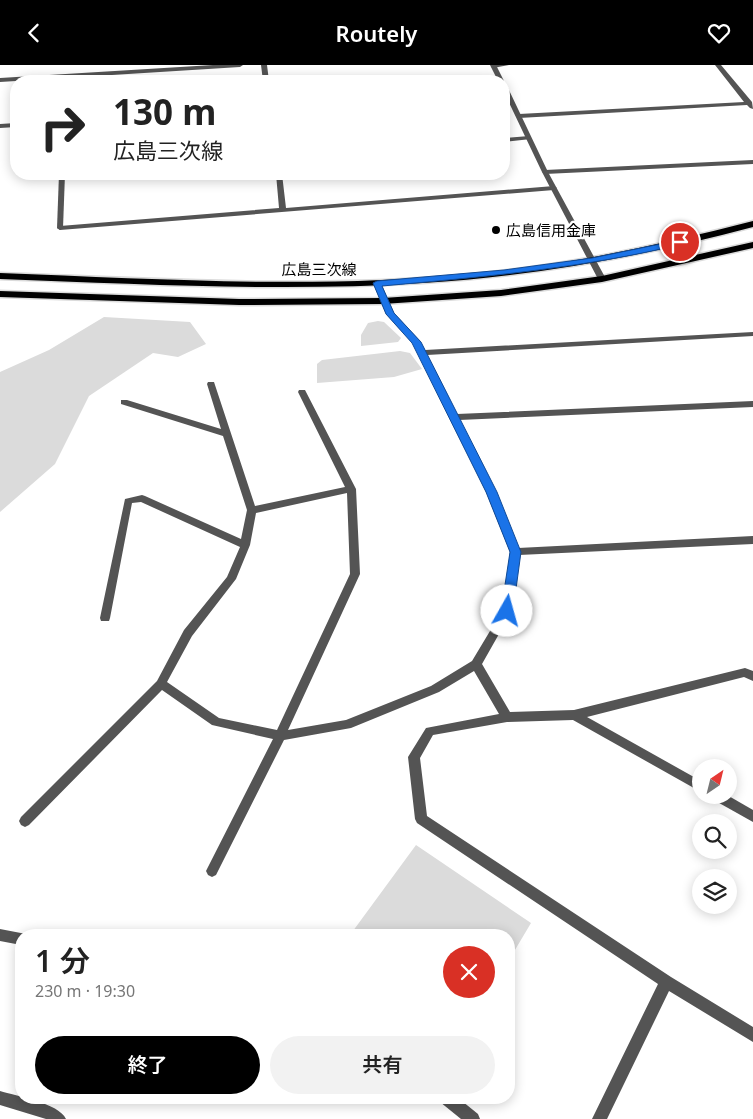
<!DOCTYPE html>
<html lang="ja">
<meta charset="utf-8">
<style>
body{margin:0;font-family:"Noto Sans","Noto Sans JP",sans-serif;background:#f2f2f2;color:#222;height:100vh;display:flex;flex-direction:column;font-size:19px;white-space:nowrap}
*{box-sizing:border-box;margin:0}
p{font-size:16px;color:#767676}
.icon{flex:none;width:28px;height:28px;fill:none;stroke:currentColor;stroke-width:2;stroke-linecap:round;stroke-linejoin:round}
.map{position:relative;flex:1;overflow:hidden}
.side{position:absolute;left:15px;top:864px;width:500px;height:175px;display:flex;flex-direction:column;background:#fff;border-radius:20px;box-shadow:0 2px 12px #0003}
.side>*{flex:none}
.guide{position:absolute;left:10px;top:10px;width:500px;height:105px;border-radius:20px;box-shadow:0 2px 12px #0003;background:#fff;color:#222;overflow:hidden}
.needle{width:32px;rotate:35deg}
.fabs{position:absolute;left:692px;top:694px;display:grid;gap:10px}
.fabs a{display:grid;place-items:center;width:45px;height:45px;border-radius:50%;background:#fff;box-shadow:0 2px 12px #0003;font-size:25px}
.pin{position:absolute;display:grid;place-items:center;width:42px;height:42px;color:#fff;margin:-21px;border:2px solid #fff;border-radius:50%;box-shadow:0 1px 5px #0007}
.me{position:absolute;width:55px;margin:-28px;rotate:7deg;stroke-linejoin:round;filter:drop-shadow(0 0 4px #0008)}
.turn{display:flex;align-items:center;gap:18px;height:105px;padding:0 20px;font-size:22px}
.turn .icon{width:65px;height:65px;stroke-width:2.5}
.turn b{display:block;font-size:35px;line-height:42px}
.round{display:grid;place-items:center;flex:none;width:52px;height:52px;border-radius:26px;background:#f2f2f2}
.head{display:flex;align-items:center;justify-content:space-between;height:85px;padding:0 20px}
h1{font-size:30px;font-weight:600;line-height:38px}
.action{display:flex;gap:10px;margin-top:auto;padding:10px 20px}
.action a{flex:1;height:58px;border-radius:30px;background:#000;color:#fff;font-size:20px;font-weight:600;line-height:58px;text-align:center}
.action a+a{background:#f2f2f2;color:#222}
header{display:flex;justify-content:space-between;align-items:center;height:65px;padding:0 20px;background:#000;color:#fff;font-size:22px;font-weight:600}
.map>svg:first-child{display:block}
.green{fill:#dbdbdb}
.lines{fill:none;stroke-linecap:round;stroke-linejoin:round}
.primary-casing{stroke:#dbdbdb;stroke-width:3}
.minor{fill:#545454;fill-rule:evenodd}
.tertiary{fill:#545454;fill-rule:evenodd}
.primary{fill:#000;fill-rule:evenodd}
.route{fill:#1a73e8;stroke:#114b97}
.poi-dot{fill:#000;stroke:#fff;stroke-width:2}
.labels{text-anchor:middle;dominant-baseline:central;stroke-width:4.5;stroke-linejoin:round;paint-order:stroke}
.far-poi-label{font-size:15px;fill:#000;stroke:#fff;text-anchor:start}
.far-street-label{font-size:15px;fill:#000;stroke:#fff}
</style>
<header><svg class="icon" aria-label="back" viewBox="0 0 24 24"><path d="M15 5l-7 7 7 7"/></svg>Routely<svg class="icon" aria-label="heart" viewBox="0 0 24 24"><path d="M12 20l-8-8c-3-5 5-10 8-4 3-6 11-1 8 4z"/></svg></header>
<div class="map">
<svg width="753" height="1054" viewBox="0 0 753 1054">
<rect width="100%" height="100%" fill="#fff"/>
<g class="green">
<path d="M104 252 190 257 206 279 178 292 153 288 89 331 55 399 0 447V307L49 285Z"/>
<path d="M378 256 384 257 401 273 398 277 361 281V270L368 258Z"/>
<path d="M400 286 410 288 422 304 394 312 317 318V299L322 295Z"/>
<path d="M416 780 531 858 509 895V870H350Z"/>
</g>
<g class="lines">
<defs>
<g id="primary">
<path d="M753 156V162C645 191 535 211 423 218 282 227 141 219 0 214V208C157 214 315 224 472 209 568 200 660 180 753 156Z"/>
<path d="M753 177V183L602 217 501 231 383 239 239 240 0 232V226L239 234 383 233 501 225 602 211Z"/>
</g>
</defs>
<use href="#primary" class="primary-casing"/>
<g class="minor">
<path d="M261 0H267L269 16H263Z"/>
<path d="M491 0H509L493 3 491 2Z"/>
<path d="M715 0H721L752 37 753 44 750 43 747 40 519 53 516 51 519 49 744 37Z"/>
<path d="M16 58V62L0 63V59Z"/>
<path d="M529 71 531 72V74L504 77V73Z"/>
<path d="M753 95V99L545 109 542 107 545 105Z"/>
<path d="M276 109H282L286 143 554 121 557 123 554 125 60 165 57 163 60 161 279 143Z"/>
<path d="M374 216H380L394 248 419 275 425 285 753 267V271L427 290 457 349 753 336V342L459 355 496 427 518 483 753 471V479L519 490 512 546 482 599 510 647 574 645 745 603 753 606V616L744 612 587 652 701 716V727L573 655 507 657 433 670 420 693 427 751 671 912 753 962V977L669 926 607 1054H592L658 919 417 758 415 754 408 692 426 663 499 649 474 606 439 627 351 663 284 675 216 810 212 812 208 810 206 806 208 802 273 674 212 660 162 625 29 760 25 762 21 760 19 756 21 752 157 616 184 565 227 512 240 482 141 437 132 438 110 553 109 556H101L100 553 125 434 142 430 145 431 241 474 247 445 223 371 121 339V335H127L221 364 207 319 208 317H214L255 441 345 422 298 327 299 325H305L356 424 360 509 288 665 346 655 431 621 472 596 502 546 510 487 486 427 418 288 413 278 386 249 373 218ZM347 428 350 509 277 665 219 653 167 617 192 571 236 514 250 480 256 448Z"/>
<path d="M710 730H727L753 745V757L712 734Z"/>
<path d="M0 864 26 869 21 870V880L0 876Z"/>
<path d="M0 1026C16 1031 59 1038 66 1054H46L0 1040Z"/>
<path d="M438 1032H457L478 1049 480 1054H461L440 1037Z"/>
</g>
<g class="tertiary">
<path d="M213 0H243L240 2 0 17V13Z"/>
<path d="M490 0H496L504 16H498Z"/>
<path d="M504 19 507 21 548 107 606 214 605 216H602L598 214 542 107 504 27Z"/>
<path d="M59 109H65L63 163 60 165 57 163Z"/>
</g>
<use href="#primary" class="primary"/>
</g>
<path class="route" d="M680 175 683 176V179C584 203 483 212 382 221L394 248 421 277 497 427 521 487 513 546 511 550H503L501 546 510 487 486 427 412 278 386 249 373 218 377 216 504 205 592 193Z"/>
<circle class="poi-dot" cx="496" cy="165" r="5"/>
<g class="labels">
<g class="far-poi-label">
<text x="506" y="165">広島信用金庫</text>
</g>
<g class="far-street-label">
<text x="319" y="204">広島三次線</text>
</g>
</g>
</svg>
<div class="fabs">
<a><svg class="needle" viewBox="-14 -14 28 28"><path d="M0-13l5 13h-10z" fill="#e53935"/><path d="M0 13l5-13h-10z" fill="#767676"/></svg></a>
<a><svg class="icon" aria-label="search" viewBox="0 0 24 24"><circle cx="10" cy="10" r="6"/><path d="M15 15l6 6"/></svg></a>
<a><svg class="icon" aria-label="layers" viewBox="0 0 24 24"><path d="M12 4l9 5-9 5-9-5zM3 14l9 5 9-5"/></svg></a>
</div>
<div class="pin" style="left:680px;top:177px;background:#d93025"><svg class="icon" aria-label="arrive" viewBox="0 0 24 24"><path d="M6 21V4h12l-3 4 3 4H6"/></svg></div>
<svg class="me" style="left:507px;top:546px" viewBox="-20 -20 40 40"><circle r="19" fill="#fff"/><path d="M0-13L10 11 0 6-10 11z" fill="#1a73e8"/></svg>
<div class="guide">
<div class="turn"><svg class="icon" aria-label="right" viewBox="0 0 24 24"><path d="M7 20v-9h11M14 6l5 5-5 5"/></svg><div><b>130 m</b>広島三次線</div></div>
</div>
<section class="side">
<div class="head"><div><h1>1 分</h1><p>230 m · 19:30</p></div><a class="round" style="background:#d93025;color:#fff"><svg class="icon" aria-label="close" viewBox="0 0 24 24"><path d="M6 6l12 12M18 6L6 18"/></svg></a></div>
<div class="action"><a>終了</a><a>共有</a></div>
</section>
</div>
